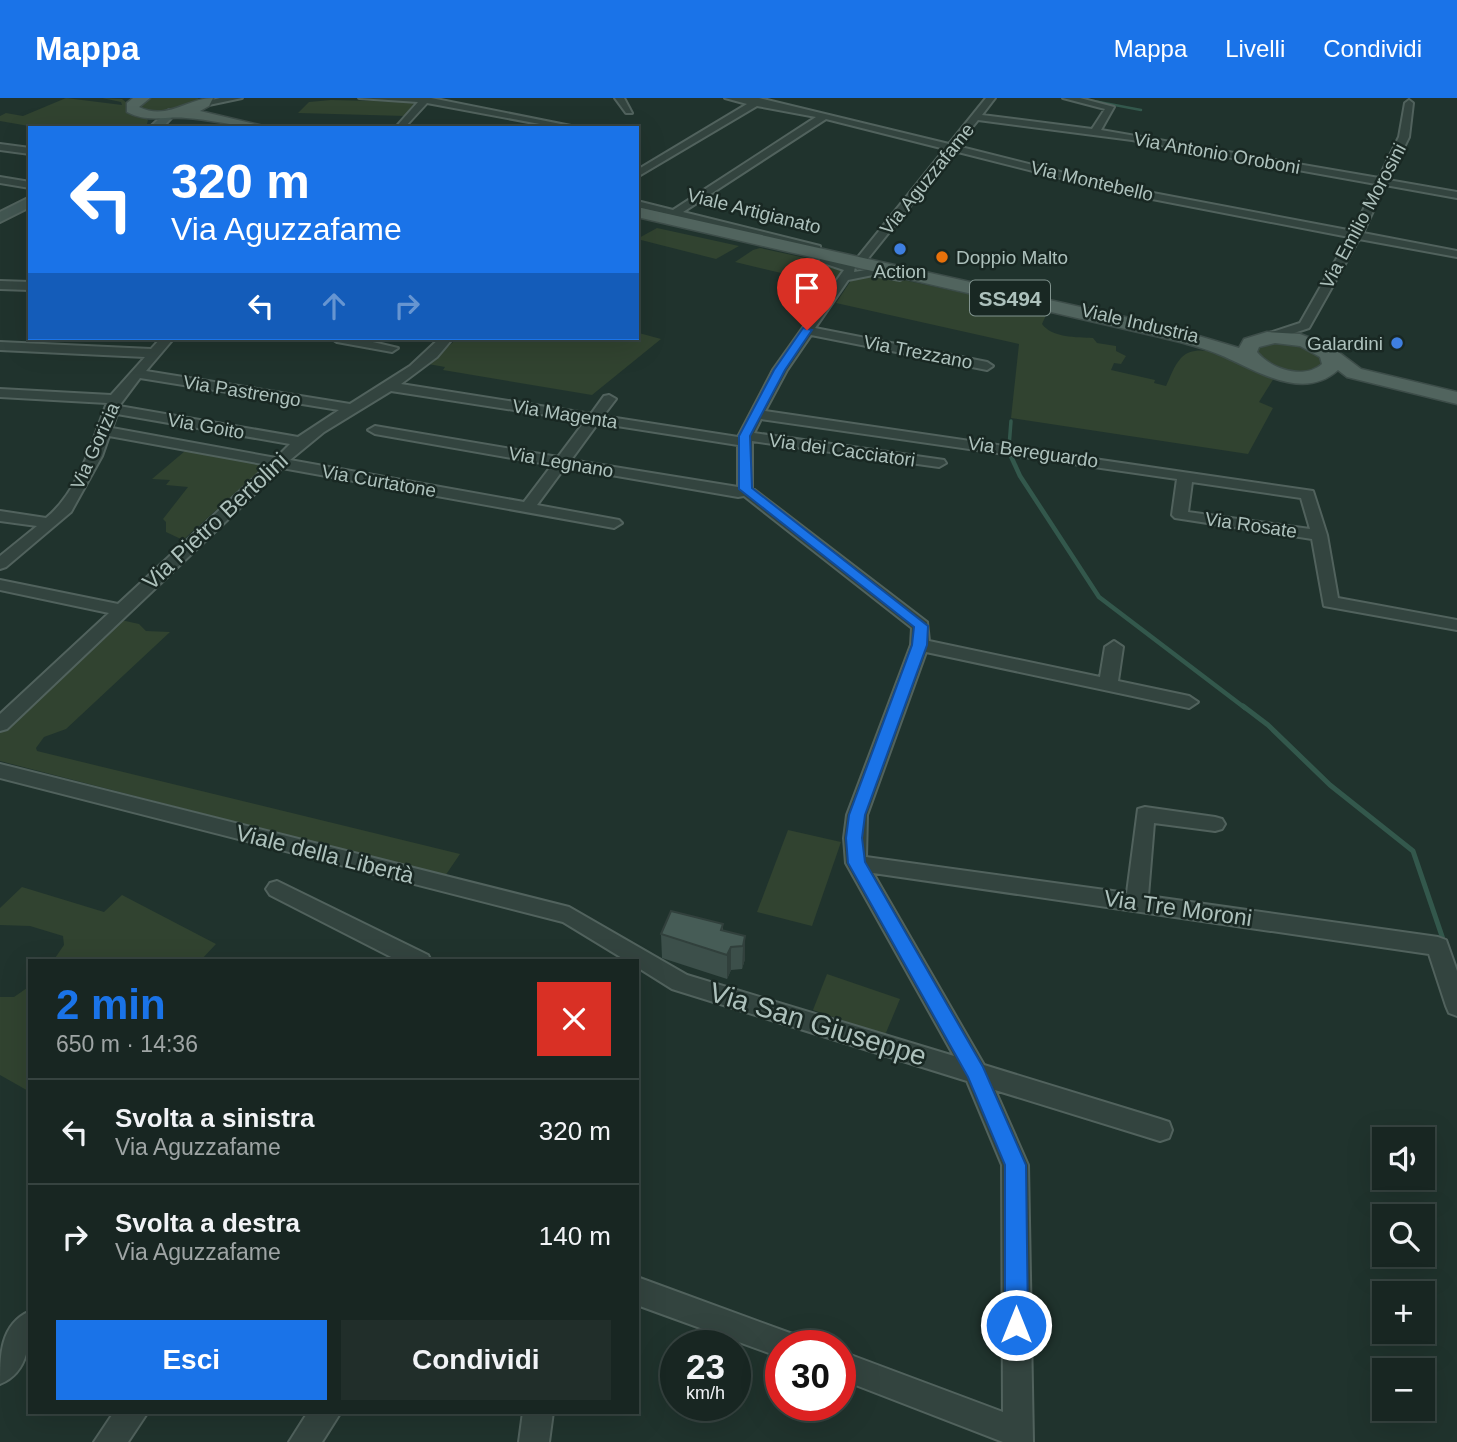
<!DOCTYPE html>
<html lang="it">
<meta charset="utf-8">
<style>
body{margin:0;font-family:Arial,sans-serif;background:#212e2a;color:#f1f3f6;height:100vh;display:flex;flex-direction:column;font-size:26px;white-space:nowrap}
*{box-sizing:border-box;margin:0}
p{font-size:23px;color:#9fa5a5}
.icon{flex:none;width:38px;height:38px;fill:none;stroke:currentColor;stroke-width:2;stroke-linecap:round;stroke-linejoin:round}
.map{position:relative;flex:1;overflow:hidden}
.side{position:absolute;left:28px;top:861px;width:611px;height:455px;display:flex;flex-direction:column;background:#182622;border-radius:0px;box-shadow:0 7px 28px #0002,0 0 0 2px #364340}
.side>*{flex:none}
.top-card{position:absolute;left:28px;top:28px;width:611px;height:214px;border-radius:0px;box-shadow:0 7px 28px #0002,0 0 0 2px #364340;background:#1a73e8;color:#fff;overflow:hidden}
.buttons{position:absolute;left:1372px;top:1029px;display:grid;gap:14px}
.buttons a{display:grid;place-items:center;width:63px;height:63px;border-radius:0px;background:#182622;box-shadow:0 7px 28px #0002,0 0 0 2px #364340;font-size:35px}
.speed{position:absolute;left:660px;top:1232px;display:flex;gap:14px;font-size:35px;font-weight:700;text-align:center}
.speed>*{display:grid;place-content:center;width:91px;height:91px;border-radius:50%;background:#182622;box-shadow:0 7px 28px #0002,0 0 0 2px #364340;line-height:1}
.speed small{font-size:18px;font-weight:400}
.speed .limit{border:10px solid #d22;background:#fff;color:#111}
.pin{position:absolute;display:grid;place-items:center;width:60px;height:60px;color:#fff;margin:-72px -30px;border-radius:50% 50% 50% 0;rotate:-45deg;box-shadow:0 0 7px #0007}
.pin .icon{rotate:45deg}
.me{position:absolute;width:77px;margin:-38px;rotate:0deg;stroke-linejoin:round;filter:drop-shadow(0 0 5px #0008)}
.turn{display:flex;align-items:center;gap:24px;height:147px;padding:0 28px;font-size:32px}
.turn .icon{width:91px;height:91px;stroke-width:2.5}
.turn b{display:block;font-size:49px;line-height:60px}
.lanes{display:flex;align-items:center;height:66px;padding:0 28px;background:#0003;justify-content:center;gap:35px;direction:ltr}
.lanes .off{opacity:.35}
.round{display:grid;place-items:center;flex:none;width:74px;height:74px;border-radius:0px;background:#212e2a}
.overview{display:flex;align-items:center;justify-content:space-between;height:119px;padding:0 28px}
h1{font-size:42px;font-weight:700;line-height:52px;color:#1a73e8}
.button{display:flex;gap:14px;margin-top:auto;padding:14px 28px}
.button a{flex:1;height:80px;border-radius:0px;background:#1a73e8;color:#fff;font-size:28px;font-weight:700;line-height:80px;text-align:center}
.button a+a{background:#212e2a;color:#f1f3f6}
ul{padding:0;list-style:none}
li{display:flex;align-items:center;gap:21px;height:105px;padding:0 28px;border-top:2px solid #364340}
li div{flex:1}
li b{display:block;font-size:26px}
li em{font-style:normal}
header{display:flex;align-items:center;gap:42px;box-sizing:border-box;height:98px;padding:0 35px;background:#1a73e8;color:#fff}
header strong{font-size:33px}
nav{display:flex;gap:38px;margin-inline-start:auto;font-size:24px}
.map>svg:first-child{display:block}
.green{fill:#314330}
.lines{fill:none;stroke-linecap:round;stroke-linejoin:round}
.stream-far3{stroke:#33584c;stroke-width:2.5}
.stream-far2{stroke:#33584c;stroke-width:3.5}
.stream-far1{stroke:#33584c;stroke-width:4.5}
.stream{stroke:#33584c;stroke-width:5}
.street-casing{stroke:#51625d;stroke-width:4}
.secondary-casing{stroke:#51625d;stroke-width:4}
.primary-casing{stroke:#3d4d49;stroke-width:3}
.street{fill:#33443f;fill-rule:evenodd}
.secondary{fill:#425651;fill-rule:evenodd}
.primary{fill:#51645e;fill-rule:evenodd}
.wall{fill:#3c4f4a}
.shaded-wall{fill:#31403c}
.building{fill:#465c56;stroke:#31403c;stroke-width:2}
.route{fill:#1a73e8;stroke:#114b97;stroke-width:2}
.shop-dot{fill:#3f7fe0;stroke:#192823;stroke-width:2.5}
.food-dot{fill:#e8710a;stroke:#192823;stroke-width:2.5}
.labels{text-anchor:middle;dominant-baseline:central;stroke-width:5;stroke-linejoin:round;paint-order:stroke}
.far-street-label{font-size:19px;fill:#adc1bc;stroke:#192823}
.far-poi-label{font-size:19px;fill:#adc1bc;stroke:#192823;text-anchor:start}
.shield{fill:#192823;stroke:#81938e;stroke-width:2}
.shield-label{font-size:21px;font-weight:bold;fill:#adc1bc}
.street-label{font-size:23px;fill:#adc1bc;stroke:#192823}
.near-street-label{font-size:28px;fill:#adc1bc;stroke:#192823}
</style>
<header>
<strong>Mappa</strong>
<nav><a>Mappa</a><a>Livelli</a><a>Condividi</a></nav>
</header>
<div class="map">
<svg width="1457" height="1344" viewBox="0 0 1457 1344">
<rect width="100%" height="100%" fill="#20332d"/>
<g class="green">
<path d="M66 0 122 7 121 4 102 0 122 1 148 22 146 30H40L0 23V18L6 15 23 18Z"/>
<path d="M150 0H198L200 2C184 14 158 18 139 10L143 3Z"/>
<path d="M331 2 415 4 405 18 298 15 309 4Z"/>
<path d="M657 130 739 148 716 161 637 141Z"/>
<path d="M760 150 838 167 844 172 832 187 735 164 753 152Z"/>
<path d="M876 176 1042 212 1047 215 1042 226C1052 240 1077 239 1093 240L1097 245 1116 248V253L1126 258 1121 266 1114 265 1111 272 1155 282 1154 285 1166 288C1171 278 1173 269 1181 260 1201 238 1251 270 1274 280L1259 304 1273 310 1248 356 1011 320 1019 246 836 205 852 181Z"/>
<path d="M639 235 661 241 592 297 443 272 445 269 428 266 458 240H637Z"/>
<path d="M1267 244 1301 247 1320 258 1321 267C1301 280 1279 271 1260 262L1256 250Z"/>
<path d="M185 353 266 367 183 442 166 434V424L163 421 188 389 166 387 170 382 152 381Z"/>
<path d="M121 522 139 526 146 533 170 534 66 631 44 639 36 650 37 653 460 756 445 778 0 663V635Z"/>
<path d="M788 732 841 744 812 828 757 814Z"/>
<path d="M22 789 104 814 122 797 216 846 200 863H53L64 847 63 838 30 828 0 827V810Z"/>
<path d="M827 876 900 901 885 937 813 912Z"/>
<path d="M30 888V994L0 977V899H14Z"/>
</g>
<g class="lines">
<path class="stream-far3" d="M1078 0 1141 12"/>
<g class="stream-far2">
<path d="M1009 349 1011 323"/>
<path d="M1008 353 1009 356"/>
</g>
<path class="stream-far1" d="M1009 354 1020 378 1099 499 1245 610"/>
<path class="stream" d="M1243 608 1268 627 1330 687 1413 753 1445 847"/>
<defs>
<g id="street">
<path d="M220 0H242L204 8 200 5Z"/>
<path d="M359 0H431L581 30H561L427 5 404 30H395L418 4Z"/>
<path d="M615 0H624L632 15H626Z"/>
<path d="M725 0H759L949 46 986 0H995L982 17 1092 31 1105 11 1063 0H1080L1114 9 1101 32 1379 80 1399 39 1405 5 1409 2 1413 5 1409 39 1388 82 1457 94V100L1385 87 1363 135 1457 153V159L1359 141 1309 230 1267 244 1261 240 1263 237 1300 225 1349 139 1116 94 954 53 866 163 862 164 856 161 858 159 945 51 826 21 683 114 820 148V152L637 109V103L673 112 816 19 757 8 637 79V72L747 6ZM978 22 1132 42 1376 86 1353 133 1116 88 957 48Z"/>
<path d="M0 46 30 50V56L0 52Z"/>
<path d="M0 79 30 84V90L0 85Z"/>
<path d="M824 159 855 168 854 174 873 171 906 179 900 182 873 177 848 182 815 230 987 264 993 268 987 272 811 237 787 272 765 313 1313 393 1327 437 1338 500 1457 522V532L1324 508 1312 441 1175 420 1172 417 1177 381 761 321 754 335 944 362 946 365 939 369 752 343V390L927 524 929 543 1100 579 1105 549 1114 543 1123 549 1118 583 1189 598 1198 604 1189 610 926 554 867 717 866 759 1127 795 1138 711 1145 709 1215 719 1222 721 1225 726 1222 731 1215 733 1154 725 1148 798 1438 839 1446 842 1457 873V918L1449 915 1446 908 1429 856 873 775 984 967 1160 1021 1169 1024 1172 1032 1169 1040 1160 1043 995 992 1028 1067 1033 1344H1003L840 1281V1253L1003 1314 1002 1067 967 983 672 891 637 869V863H627L563 824 0 680V666L569 809 687 877 954 958 846 765 844 740 847 717 911 547 912 530 744 398 738 399 565 369 537 407 619 422 622 425 614 430 282 370 7 631 0 633V616L109 515 0 492V482L118 506 268 367 109 338 102 358 71 414 6 469 0 471V458L37 428 0 423V413L46 420C80 392 92 343 107 305L0 299V291L111 297 145 259 0 252V244L151 251 161 240H174L146 273 350 306 410 268 440 240H453L437 259 401 286 591 316 604 298 609 297 616 301 603 318 738 339 773 272 844 172 820 164V160ZM140 280 339 312 298 339 119 308ZM391 293 585 323 558 359 375 328 368 332 375 336 552 367 524 404 290 362 324 334ZM117 316 290 346 276 360 112 330ZM598 325 738 347V389L571 362ZM1192 384 1301 400 1310 431 1188 414Z"/>
<path d="M0 183 30 184V192L0 191Z"/>
<path d="M331 240H356L398 250 392 254 337 244Z"/>
<path d="M277 783 428 857 431 863H399L270 797 266 791 270 785Z"/>
<path d="M637 1179 798 1238 802 1248H780V1259L637 1207Z"/>
<path d="M30 1213C30 1241 30 1274 0 1286 0 1258 0 1226 30 1213Z"/>
<path d="M114 1314H148L128 1344H94Z"/>
<path d="M308 1314H341L322 1344H289Z"/>
<path d="M523 1314H553L549 1344H519Z"/>
</g>
<g id="secondary">
<path d="M169 12 175 16 162 30H149Z"/>
<path d="M30 99V109L0 124V114Z"/>
</g>
<g id="primary">
<path d="M133 0H150L139 9C167 23 188 0 213 0L209 8 200 13 272 30C242 30 215 22 186 20 164 18 148 25 127 14V5Z"/>
<path d="M637 109 1165 228 1239 250 1244 241 1267 234 1300 236 1329 247 1361 271 1457 294V306L1347 279 1338 272C1302 305 1253 270 1218 256 1199 248 1179 244 1160 239L637 119ZM1275 245 1300 248 1320 259 1322 266C1304 282 1271 271 1257 254L1259 249Z"/>
</g>
</defs>
<use href="#street" class="street-casing"/>
<use href="#secondary" class="secondary-casing"/>
<use href="#primary" class="primary-casing"/>
<use href="#street" class="street"/>
<use href="#secondary" class="secondary"/>
<use href="#primary" class="primary"/>
</g>
<path class="wall" d="M723 826V832L745 838V861L742 871 731 872 727 881 662 860 661 836Z"/>
<g class="shaded-wall">
<path d="M745 838V861L742 871 743 848Z"/>
<path d="M731 849V872L727 881V857Z"/>
</g>
<path class="building" d="M671 813 723 826 721 832 745 838 743 848 731 849 727 857 661 836Z"/>
<path class="route" d="M803 230 812 232 785 272 750 338 752 390 928 528 927 547 865 717 862 740 865 764 983 969 1026 1067 1028 1227 1025 1235 1016 1239 1008 1235 1005 1227V1067L968 979 848 765 846 740 849 717 912 547 914 529 739 391V338L774 272Z"/>
<g class="shop-dot">
<circle cx="900" cy="151" r="7"/>
<circle cx="1397" cy="245" r="7"/>
</g>
<circle class="food-dot" cx="942" cy="159" r="7"/>
<g class="labels">
<g class="far-street-label">
<text transform="translate(1217 55) rotate(10)">Via Antonio Oroboni</text>
<text transform="translate(927 81) rotate(-51)">Via Aguzzafame</text>
<text transform="translate(1092 83) rotate(13)">Via Montebello</text>
<text transform="translate(754 113) rotate(14)">Viale Artigianato</text>
<text transform="translate(1363 118) rotate(-62)">Via Emilio Morosini</text>
<text transform="translate(1140 225) rotate(13)">Viale Industria</text>
<text transform="translate(918 254) rotate(11)">Via Trezzano</text>
<text transform="translate(242 293) rotate(9)">Via Pastrengo</text>
<text transform="translate(565 316) rotate(9)">Via Magenta</text>
<text transform="translate(206 328) rotate(10)">Via Goito</text>
<text transform="translate(95 348) rotate(-66)">Via Gorizia</text>
<text transform="translate(842 352) rotate(8)">Via dei Cacciatori</text>
<text transform="translate(1033 354) rotate(8)">Via Bereguardo</text>
<text transform="translate(561 364) rotate(10)">Via Legnano</text>
<text transform="translate(379 383) rotate(10)">Via Curtatone</text>
<text transform="translate(1251 427) rotate(8)">Via Rosate</text>
</g>
<g class="far-poi-label">
<text x="956" y="159">Doppio Malto</text>
<text x="900" y="173" text-anchor="middle">Action</text>
<text x="1383" y="245" text-anchor="end">Galardini</text>
</g>
<rect class="shield" x="970" y="182.5" width="80" height="35" rx="5"/>
<g class="shield-label">
<text x="1010" y="200">SS494</text>
</g>
<g class="street-label">
<text transform="translate(215 423) rotate(-43)">Via Pietro Bertolini</text>
<text transform="translate(325 756) rotate(14)">Viale della Libertà</text>
<text transform="translate(1178 810) rotate(8)">Via Tre Moroni</text>
</g>
<g class="near-street-label">
<text transform="translate(818 926) rotate(17)">Via San Giuseppe</text>
</g>
</g>
</svg>
<div class="buttons">
<a><svg class="icon" aria-label="sound" viewBox="0 0 24 24"><path d="M4 9h4l5-4v14l-5-4H4zM17 9q2 3 0 6"/></svg></a>
<a><svg class="icon" aria-label="search" viewBox="0 0 24 24"><circle cx="10" cy="10" r="6"/><path d="M15 15l6 6"/></svg></a>
<a>+</a>
<a>−</a>
</div>
<div class="speed"><div>23<small>km/h</small></div><div class="limit">30</div></div>
<div class="pin" style="left:807px;top:232px;background:#d93025"><svg class="icon" aria-label="arrive" viewBox="0 0 24 24"><path d="M6 21V4h12l-3 4 3 4H6"/></svg></div>
<svg class="me" style="left:1016px;top:1227px" viewBox="-20 -20 40 40"><circle r="17" fill="#1a73e8" stroke="#fff" stroke-width="3"/><path d="M0-11L8 9 0 5-8 9z" fill="#fff"/></svg>
<div class="top-card">
<div class="turn"><svg class="icon" aria-label="left" viewBox="0 0 24 24"><path d="M17 20v-9H6M10 6l-5 5 5 5"/></svg><div><b>320 m</b>Via Aguzzafame</div></div>
<div class="lanes"><svg class="icon" aria-label="left" viewBox="0 0 24 24"><path d="M17 20v-9H6M10 6l-5 5 5 5"/></svg><svg class="icon off" aria-label="ahead" viewBox="0 0 24 24"><path d="M12 20V5M6 11l6-6 6 6"/></svg><svg class="icon off" aria-label="right" viewBox="0 0 24 24"><path d="M7 20v-9h11M14 6l5 5-5 5"/></svg></div>
</div>
<section class="side">
<div class="overview"><div><h1>2 min</h1><p>650 m · 14:36</p></div><a class="round" style="background:#d93025;color:#fff"><svg class="icon" aria-label="close" viewBox="0 0 24 24"><path d="M6 6l12 12M18 6L6 18"/></svg></a></div>
<ul>
<li><svg class="icon" aria-label="left" viewBox="0 0 24 24"><path d="M17 20v-9H6M10 6l-5 5 5 5"/></svg><div><b>Svolta a sinistra</b><p>Via Aguzzafame</p></div><em>320 m</em></li>
<li><svg class="icon" aria-label="right" viewBox="0 0 24 24"><path d="M7 20v-9h11M14 6l5 5-5 5"/></svg><div><b>Svolta a destra</b><p>Via Aguzzafame</p></div><em>140 m</em></li>
</ul>
<div class="button"><a>Esci</a><a>Condividi</a></div>
</section>
</div>
